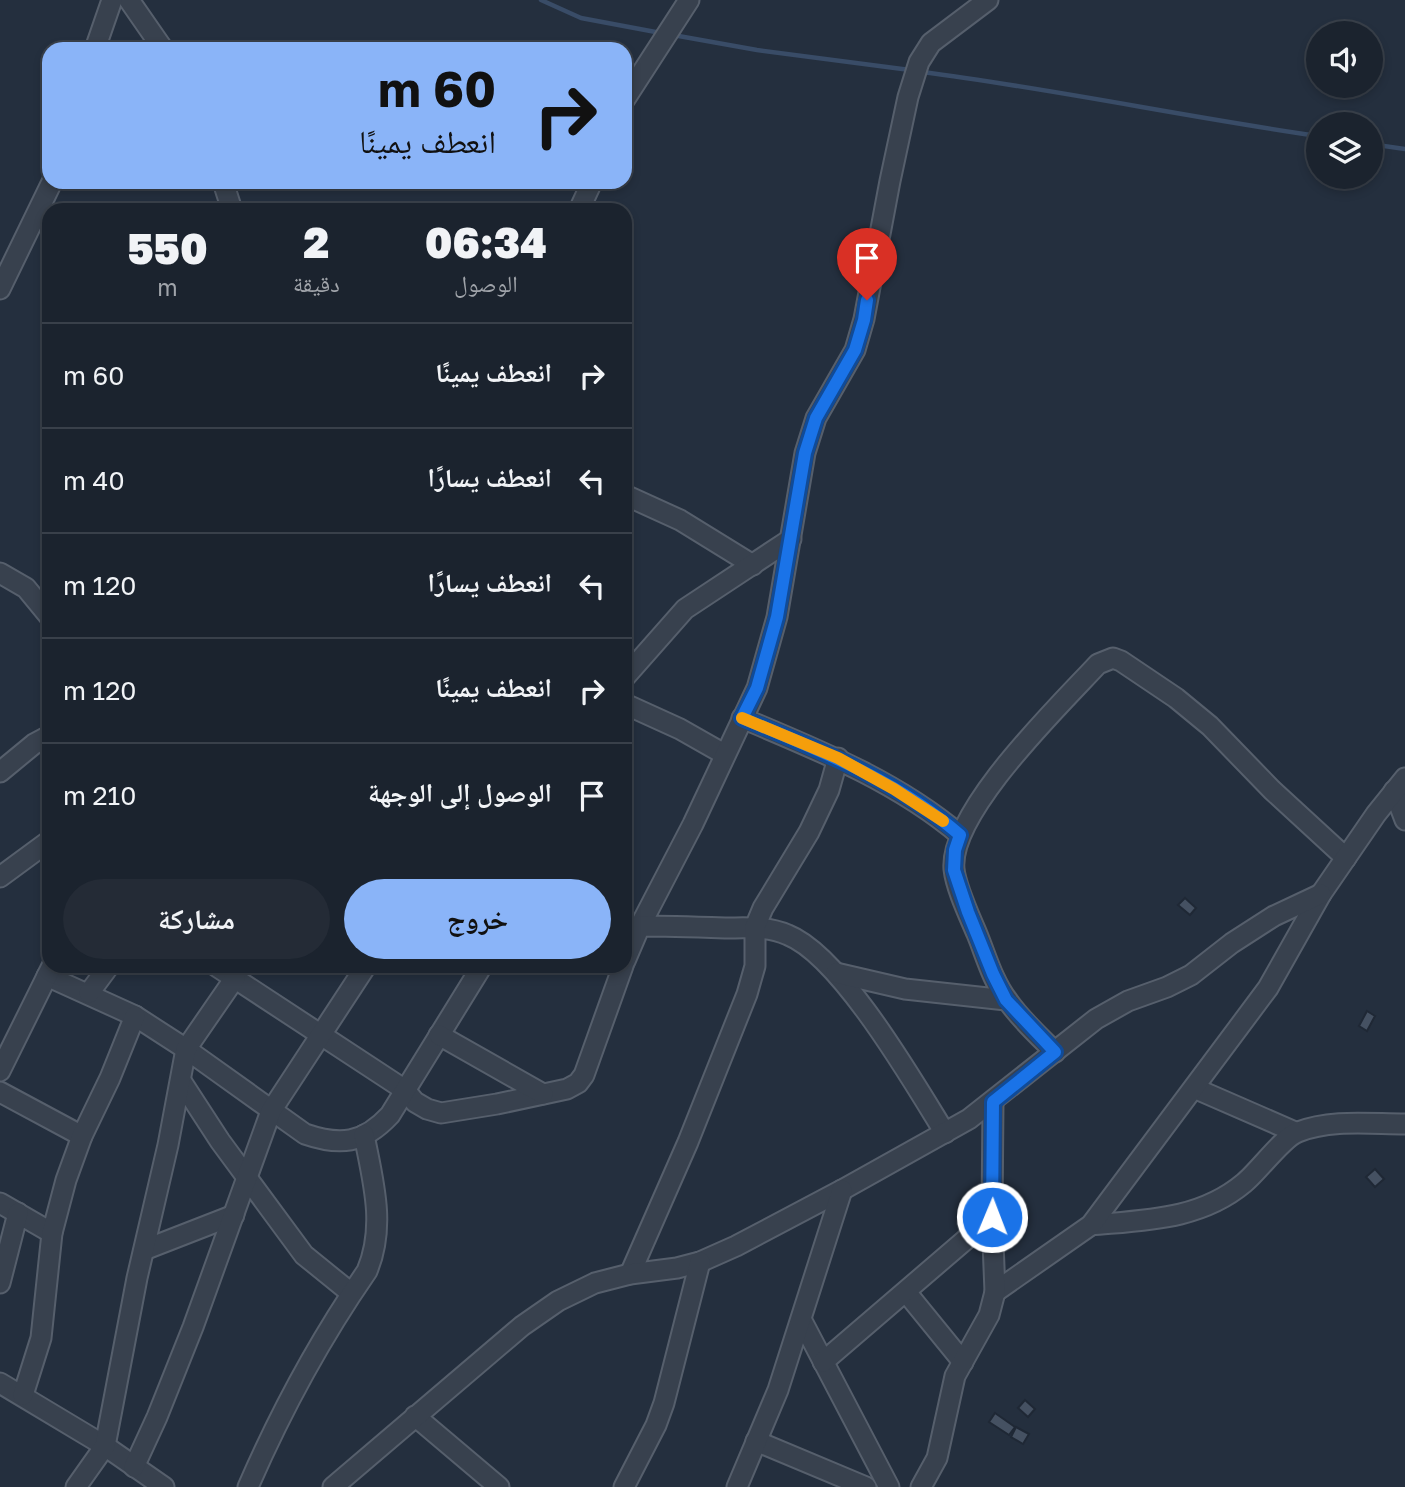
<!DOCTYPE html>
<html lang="ar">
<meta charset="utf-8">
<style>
body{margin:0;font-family:"Golos Text","Noto Naskh Arabic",sans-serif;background:#242b36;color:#f1f3f6;direction:rtl;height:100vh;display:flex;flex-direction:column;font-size:26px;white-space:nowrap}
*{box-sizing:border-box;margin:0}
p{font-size:23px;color:#a0a4aa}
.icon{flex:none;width:38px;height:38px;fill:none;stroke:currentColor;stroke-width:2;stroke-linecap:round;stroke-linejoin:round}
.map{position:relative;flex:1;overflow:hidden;direction:ltr}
.panel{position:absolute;left:42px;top:203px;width:590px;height:770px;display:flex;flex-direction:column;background:#1b232e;border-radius:21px;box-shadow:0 4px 10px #0003,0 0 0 2px #39404a;direction:rtl}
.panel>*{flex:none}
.top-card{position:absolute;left:42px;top:42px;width:590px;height:147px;border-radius:21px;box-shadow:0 4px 10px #0003,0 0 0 2px #39404a;direction:rtl;background:#8ab4f8;color:#111;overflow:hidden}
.controls{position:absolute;left:1306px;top:21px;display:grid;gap:14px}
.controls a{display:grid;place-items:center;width:77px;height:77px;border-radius:50%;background:#1b232e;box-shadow:0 4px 10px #0003,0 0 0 2px #39404a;font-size:35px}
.pin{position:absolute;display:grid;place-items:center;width:60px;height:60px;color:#fff;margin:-72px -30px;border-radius:50% 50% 50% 0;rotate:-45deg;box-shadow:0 0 7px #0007}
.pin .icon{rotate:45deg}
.me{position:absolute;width:77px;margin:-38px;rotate:1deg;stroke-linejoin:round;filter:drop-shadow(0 0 5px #0008)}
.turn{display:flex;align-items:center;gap:24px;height:147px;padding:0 21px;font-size:32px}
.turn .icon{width:91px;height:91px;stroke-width:2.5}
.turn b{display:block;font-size:49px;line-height:60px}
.eta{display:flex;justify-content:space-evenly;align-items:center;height:119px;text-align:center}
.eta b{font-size:42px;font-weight:800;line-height:49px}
.action{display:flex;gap:14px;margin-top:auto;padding:14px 21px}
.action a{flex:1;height:80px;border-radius:42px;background:#8ab4f8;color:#111;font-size:28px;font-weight:800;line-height:80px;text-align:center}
.action a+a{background:#242b36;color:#f1f3f6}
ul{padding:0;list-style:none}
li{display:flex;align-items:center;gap:21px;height:105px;padding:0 21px;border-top:2px solid #39404a}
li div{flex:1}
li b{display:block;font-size:26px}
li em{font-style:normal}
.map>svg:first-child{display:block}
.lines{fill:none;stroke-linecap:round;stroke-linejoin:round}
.stream{stroke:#394c67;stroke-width:4.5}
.building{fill:#455162;stroke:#1f2835;stroke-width:2}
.minor-casing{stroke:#565f6c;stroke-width:23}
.minor{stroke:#38414e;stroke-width:19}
.route-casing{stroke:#114b97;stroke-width:18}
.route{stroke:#1a73e8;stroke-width:12}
.slow{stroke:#f59e0b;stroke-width:12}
</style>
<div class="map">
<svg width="1405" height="1487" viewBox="0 0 1405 1487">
<rect width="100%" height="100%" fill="#242f3e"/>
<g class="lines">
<g class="stream">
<path d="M541 0 581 18 661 33"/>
<path d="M673 35 757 50 910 70"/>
<path d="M922 72C1055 89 1185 117 1318 136"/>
<path d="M1370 144 1405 149"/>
</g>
</g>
<g class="building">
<path d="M1185 898 1196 908 1190 915 1178 905Z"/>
<path d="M1367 1011 1375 1016 1367 1031 1359 1026Z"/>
<path d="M1375 1169 1384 1179 1375 1187 1366 1177Z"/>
<path d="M1025 1400 1035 1409 1028 1417 1018 1408Z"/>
<path d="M995 1413 1015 1427 1009 1435 989 1422Z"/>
<path d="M1016 1427 1029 1434 1023 1444 1011 1437Z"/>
</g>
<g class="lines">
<defs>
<g id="minor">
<path d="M129 0 163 49"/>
<path d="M95 49 112 0"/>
<path d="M625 99 689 0"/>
<path d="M223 182 232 210"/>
<path d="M579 210 592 182"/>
<path d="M0 289 52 182"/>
<path d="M625 495 680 520 753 565"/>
<path d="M0 573 26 588 49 616"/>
<path d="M625 677 685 609 791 539"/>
<path d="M625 704 680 729 724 754"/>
<path d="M742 718C818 750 896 781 960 835"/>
<path d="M0 772 34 744 49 736"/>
<path d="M1394 791 1405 820"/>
<path d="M0 877 49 841"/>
<path d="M640 926 693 824 757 688 777 617 805 453 816 418 855 350 864 319 890 181 908 97 919 62 931 43 988 0"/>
<path d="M625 961 640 926C668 926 697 927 725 928 747 928 767 926 788 935 841 956 914 1083 945 1133"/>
<path d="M216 966 405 1090 415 1102 427 1109 441 1113 497 1104 567 1089 578 1083 584 1075 623 966"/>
<path d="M836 973 905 989 1006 1000"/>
<path d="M47 976 135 1016 186 1049 305 1134C340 1146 363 1144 390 1115L482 966"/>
<path d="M89 993 109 966"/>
<path d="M439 1035 543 1094"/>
<path d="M1055 1052C1039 1036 1021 1020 1008 1001 993 982 986 956 977 934 969 915 956 888 954 869 949 812 1060 705 1098 664L1113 658 1121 661 1176 698 1210 726 1272 790 1346 858"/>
<path d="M0 1071 52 966"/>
<path d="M181 1081 220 1141 304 1255 351 1293"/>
<path d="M1194 1088 1295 1132"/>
<path d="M0 1092 82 1136"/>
<path d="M0 1203 52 1233"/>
<path d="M1091 1225C1145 1220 1200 1220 1244 1183 1258 1172 1283 1137 1298 1132 1331 1119 1370 1124 1405 1124"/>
<path d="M144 1250 234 1215"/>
<path d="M630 1274 688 1142 747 994 755 966V927L763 908 809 832 829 790 838 758"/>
<path d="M0 1283 18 1213"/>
<path d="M906 1292 963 1362"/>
<path d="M995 1292 1091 1225 1268 988 1321 894 1376 814 1405 778"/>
<path d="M802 1321 889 1487"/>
<path d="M823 1362 992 1217"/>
<path d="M0 1383 105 1446 164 1487"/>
<path d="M23 1395 41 1338 52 1233 66 1180 82 1136 110 1078 135 1016"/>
<path d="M415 1416 499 1487"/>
<path d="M756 1441 866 1487"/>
<path d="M134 1467 157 1417 193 1327 271 1111 366 966"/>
<path d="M76 1487 105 1446 137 1278 168 1145 186 1049 235 978"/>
<path d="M248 1487C281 1411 320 1339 367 1271 386 1226 373 1181 364 1135"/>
<path d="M333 1487 522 1326 558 1301 595 1283 630 1274 677 1268 700 1262 736 1246 842 1190 969 1119 1096 1019 1128 1001 1167 987 1191 975 1232 943 1274 916 1321 894"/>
<path d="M624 1487 656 1425 664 1403 700 1262"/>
<path d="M737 1487 778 1390 842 1190"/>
<path d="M921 1487 937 1458 955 1376 989 1315 995 1292 992 1217 993 1102"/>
</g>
</defs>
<use href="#minor" class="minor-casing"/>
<use href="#minor" class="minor"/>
</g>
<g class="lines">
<defs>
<path id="route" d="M867 300 864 320 855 350 816 418 805 453 777 617 757 688 742 718C818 750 897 780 960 835L955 850 954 870 968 912 993 974 1006 1000 1055 1052 993 1102 992 1217"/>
</defs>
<use href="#route" class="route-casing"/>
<use href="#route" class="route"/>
<path class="slow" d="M742 718 838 758 894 789 943 821"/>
</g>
</svg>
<div class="controls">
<a><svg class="icon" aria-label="sound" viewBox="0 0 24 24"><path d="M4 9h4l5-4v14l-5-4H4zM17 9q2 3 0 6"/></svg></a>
<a><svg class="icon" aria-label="layers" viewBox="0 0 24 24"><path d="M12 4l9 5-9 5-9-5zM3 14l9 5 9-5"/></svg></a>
</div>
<div class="pin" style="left:867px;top:300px;background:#d93025"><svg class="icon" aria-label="arrive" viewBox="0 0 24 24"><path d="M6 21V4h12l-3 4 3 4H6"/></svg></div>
<svg class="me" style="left:992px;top:1217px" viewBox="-20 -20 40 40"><circle r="17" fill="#1a73e8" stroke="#fff" stroke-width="3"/><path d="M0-11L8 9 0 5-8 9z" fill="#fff"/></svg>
<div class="top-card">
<div class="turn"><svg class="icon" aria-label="right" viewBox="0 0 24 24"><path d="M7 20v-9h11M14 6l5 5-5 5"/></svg><div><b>60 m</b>انعطف يمينًا</div></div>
</div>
<section class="panel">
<div class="eta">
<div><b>06:34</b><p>الوصول</p></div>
<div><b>2</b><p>دقيقة</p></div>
<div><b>550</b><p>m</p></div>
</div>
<ul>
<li><svg class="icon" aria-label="right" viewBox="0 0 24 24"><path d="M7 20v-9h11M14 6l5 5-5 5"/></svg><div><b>انعطف يمينًا</b></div><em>60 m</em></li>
<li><svg class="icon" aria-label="left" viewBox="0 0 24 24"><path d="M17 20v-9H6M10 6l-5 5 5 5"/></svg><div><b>انعطف يسارًا</b></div><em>40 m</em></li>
<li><svg class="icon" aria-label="left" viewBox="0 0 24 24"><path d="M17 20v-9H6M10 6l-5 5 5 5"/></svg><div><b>انعطف يسارًا</b></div><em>120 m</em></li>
<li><svg class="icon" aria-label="right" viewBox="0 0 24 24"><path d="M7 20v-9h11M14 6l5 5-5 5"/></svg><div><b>انعطف يمينًا</b></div><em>120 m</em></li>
<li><svg class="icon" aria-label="arrive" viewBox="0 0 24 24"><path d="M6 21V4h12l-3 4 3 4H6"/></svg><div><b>الوصول إلى الوجهة</b></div><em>210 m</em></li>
</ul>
<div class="action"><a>خروج</a><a>مشاركة</a></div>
</section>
</div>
